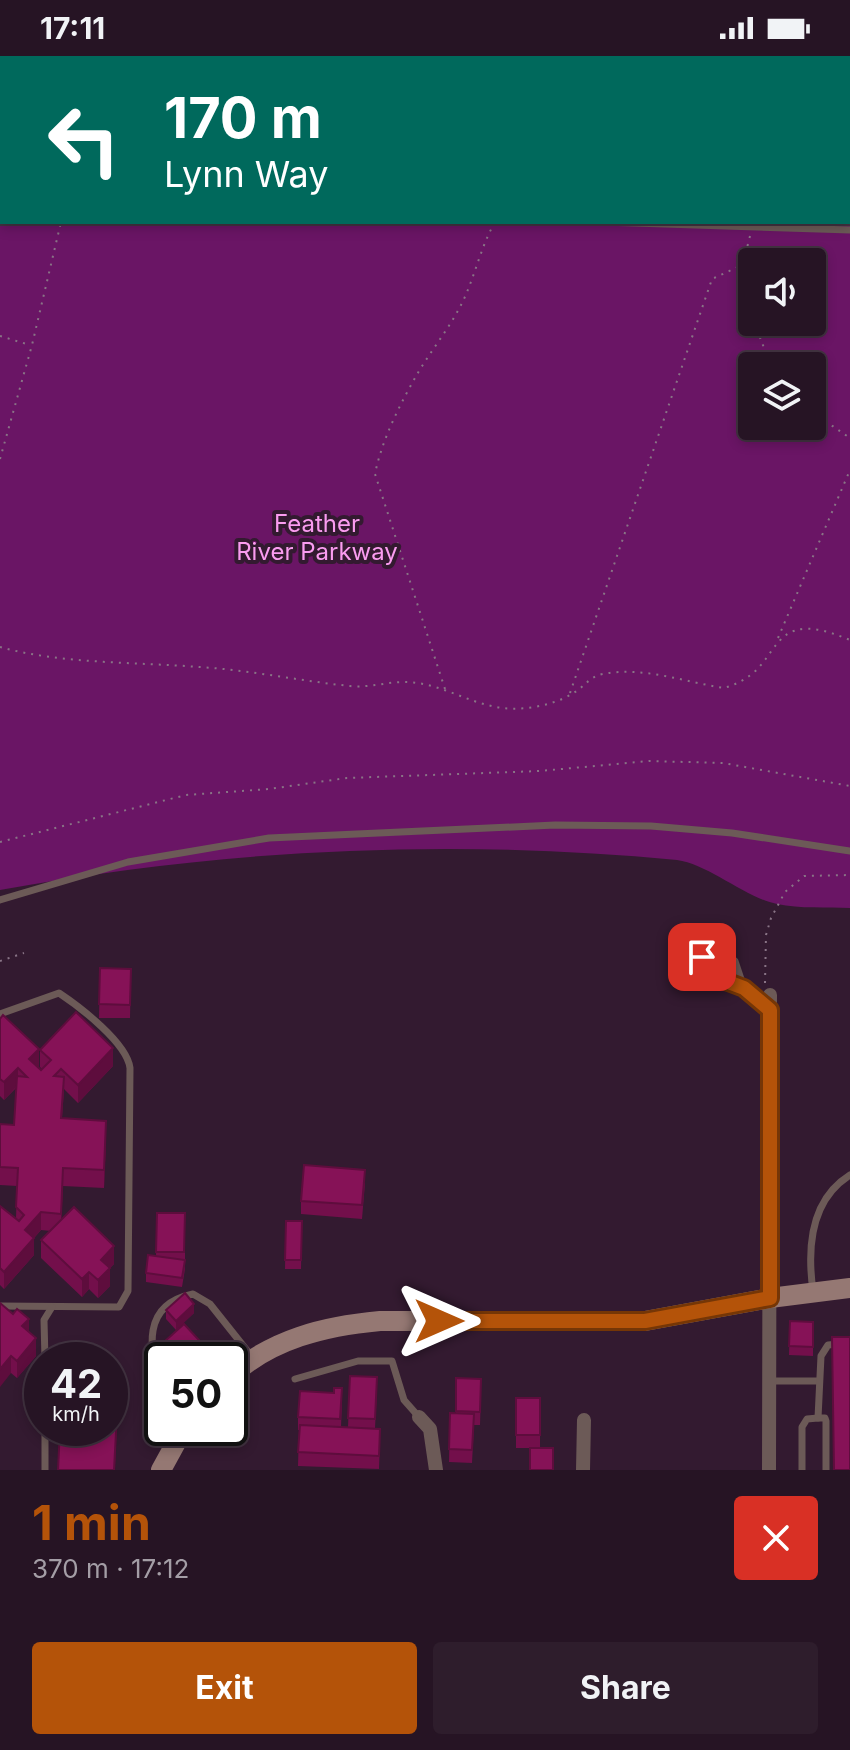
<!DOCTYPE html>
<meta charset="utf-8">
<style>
body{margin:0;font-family:Inter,sans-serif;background:#2e1d2c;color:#f1f3f6;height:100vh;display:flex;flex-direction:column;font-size:30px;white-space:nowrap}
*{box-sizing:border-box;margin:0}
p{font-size:26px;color:#a49ea6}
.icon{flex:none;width:44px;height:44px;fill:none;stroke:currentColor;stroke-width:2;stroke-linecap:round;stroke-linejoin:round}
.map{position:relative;height:1414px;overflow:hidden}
.details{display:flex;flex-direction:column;background:#261424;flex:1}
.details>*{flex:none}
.guide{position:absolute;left:0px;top:0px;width:850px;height:168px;box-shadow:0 4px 12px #0003,0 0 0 2px #423341;background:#00695c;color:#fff;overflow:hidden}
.fabs{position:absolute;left:738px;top:192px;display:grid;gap:16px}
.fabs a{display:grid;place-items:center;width:88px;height:88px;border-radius:8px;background:#261424;box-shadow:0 4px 12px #0003,0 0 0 2px #423341;font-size:40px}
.speed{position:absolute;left:24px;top:1286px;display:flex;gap:16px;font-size:40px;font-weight:700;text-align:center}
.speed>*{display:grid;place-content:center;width:104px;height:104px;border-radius:50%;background:#261424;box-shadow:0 4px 12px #0003,0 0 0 2px #423341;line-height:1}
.speed small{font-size:20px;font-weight:400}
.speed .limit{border:4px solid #111;border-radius:12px;background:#fff;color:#111}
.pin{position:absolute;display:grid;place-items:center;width:68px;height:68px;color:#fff;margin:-34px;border-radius:16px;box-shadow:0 4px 12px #0006}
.me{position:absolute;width:88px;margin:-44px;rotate:90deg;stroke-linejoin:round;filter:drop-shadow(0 0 6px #0008)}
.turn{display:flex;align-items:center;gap:28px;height:168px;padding:0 32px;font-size:36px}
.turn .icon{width:104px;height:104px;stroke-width:2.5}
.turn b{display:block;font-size:56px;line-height:68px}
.round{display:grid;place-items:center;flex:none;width:84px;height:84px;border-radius:8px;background:#2e1d2c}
.headline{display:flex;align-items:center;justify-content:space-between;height:136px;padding:0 32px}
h1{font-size:48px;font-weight:700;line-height:60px;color:#b45309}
.primary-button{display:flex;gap:16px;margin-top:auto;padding:16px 32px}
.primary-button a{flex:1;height:92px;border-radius:8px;background:#b45309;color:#fff;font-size:32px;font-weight:700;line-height:92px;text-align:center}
.primary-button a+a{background:#2e1d2c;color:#f1f3f6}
.status{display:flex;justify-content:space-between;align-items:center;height:56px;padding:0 40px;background:#261424;direction:ltr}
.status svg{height:22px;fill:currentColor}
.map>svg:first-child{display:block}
.green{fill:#6a1565;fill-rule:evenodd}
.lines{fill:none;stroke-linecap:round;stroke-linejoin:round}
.path{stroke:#897486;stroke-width:2;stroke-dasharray:2 6;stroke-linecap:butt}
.service{stroke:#6c5a57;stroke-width:7}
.minor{stroke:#6c5a57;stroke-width:14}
.secondary{stroke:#957873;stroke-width:20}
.wall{fill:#730f4b}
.shaded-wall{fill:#5e0d3d}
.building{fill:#861257;stroke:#5e0d3d;stroke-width:2}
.route-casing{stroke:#753606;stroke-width:20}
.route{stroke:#b45309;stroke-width:14}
.labels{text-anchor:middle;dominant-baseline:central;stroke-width:8;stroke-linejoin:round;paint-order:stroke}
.park-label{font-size:24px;fill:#fa9cf0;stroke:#331a30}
</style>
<div class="status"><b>17:11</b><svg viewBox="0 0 49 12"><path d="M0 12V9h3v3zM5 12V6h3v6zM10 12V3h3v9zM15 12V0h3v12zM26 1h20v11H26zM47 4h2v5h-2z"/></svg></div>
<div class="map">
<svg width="850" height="1414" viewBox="0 0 850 1414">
<rect width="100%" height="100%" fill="#331a30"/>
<path class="green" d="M0 0H850V852C827 851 800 853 777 848 746 842 708 808 677 804 451 782 223 793 0 834ZM2 2H848V166H2ZM752 206H812V266H752ZM752 310H812V370H752Z"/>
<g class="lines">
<g class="path">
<path d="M292 2V0"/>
<path d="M548 2V0"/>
<path d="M750 180C741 217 733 225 752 262"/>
<path d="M754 266 771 310"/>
<path d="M0 280 30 289"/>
<path d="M812 356 850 382"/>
<path d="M0 403 32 289 61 166"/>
<path d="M778 582 850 414"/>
<path d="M0 591C60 608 137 606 199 611 250 614 300 625 350 630 369 632 386 626 404 626 440 626 468 648 503 652 527 655 559 648 578 634 587 627 592 620 603 618 642 610 685 626 724 632 734 629 743 625 752 618 776 598 777 566 820 574 830 576 840 580 850 584"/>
<path d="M445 633 375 418C382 383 401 346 419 315 433 292 450 271 462 247 475 221 480 192 495 166"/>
<path d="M570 637 712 223 740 210"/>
<path d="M0 786 186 739 269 733 347 722 540 715 649 705 723 707 850 730"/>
<path d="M0 905 24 897"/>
<path d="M765 927 766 879 771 862 785 836 804 820 850 819"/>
</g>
<g class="service">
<path d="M96 0V2"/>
<path d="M660 0V2"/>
<path d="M718 0V2"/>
<path d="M741 2 742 0"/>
<path d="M848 115H850"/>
<path d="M603 166 850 174"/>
<path d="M0 844 128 806 269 782 555 769 651 770 732 777 850 795"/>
<path d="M744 932 735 905 719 893 702 901 699 915 744 932 768 952"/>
<path d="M0 958 59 937C80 951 127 987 130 1012L128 1235 119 1251 0 1250"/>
<path d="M813 1235C807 1192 810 1144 850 1119"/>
<path d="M45 1304 44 1264 52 1251"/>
<path d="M295 1323 358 1305H392L404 1344 419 1361"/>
<path d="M769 1325H819"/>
<path d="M162 1344C153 1302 135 1250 193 1238L210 1248 253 1302"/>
<path d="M45 1372V1414"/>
<path d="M802 1414V1371L807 1363 818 1362"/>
<path d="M826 1414V1365L825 1362H818L821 1300 828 1289 850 1287"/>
</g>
<g class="minor">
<path d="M419 1361 430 1373 436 1414"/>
<path d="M583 1414 584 1364"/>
<path d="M769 1414 770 939"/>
</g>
<g class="secondary">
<path d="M230 1321C271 1283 325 1270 380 1265H645L770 1242 850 1232"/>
<path d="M161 1414 184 1372"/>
</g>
</g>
<g class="wall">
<path d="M100 912 131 913 130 962H99Z"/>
<path d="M0 963 41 1014 42 1013 40 1011V994L113 1010 78 1047 64 1033 62 1062 106 1082 104 1132 63 1130 61 1164 114 1208 110 1212V1230L98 1242 89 1233 82 1241 41 1202V1184L51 1175 41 1174 34 1182V1199L4 1233 0 1229V1150L16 1162 17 1130 0 1129V1068L14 1069 17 1031 4 1044 0 1040Z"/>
<path d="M365 1127 362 1163 301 1158V1145Z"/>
<path d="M157 1157H185V1213L182 1231 146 1226V1217L156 1200Z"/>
<path d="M286 1165H302L301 1213H285Z"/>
<path d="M0 1247 29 1276 36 1300 17 1322 11 1317Z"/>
<path d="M166 1254 194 1257 176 1274 166 1263Z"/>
<path d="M790 1265 813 1266V1300L789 1299Z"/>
<path d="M164 1286 210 1304H169L164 1300Z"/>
<path d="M350 1320 377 1334 375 1372 380 1386 379 1413 298 1410 299 1374H298V1361L342 1346 341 1371H348Z"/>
<path d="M456 1322 481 1336 480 1369H474L472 1407 449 1406 450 1357 456 1358Z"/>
<rect x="516" y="1342" width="24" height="50"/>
</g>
<g class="shaded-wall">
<path d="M113 992V1010L78 1047V1029Z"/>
<path d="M39 993V1011L29 1021V1003Z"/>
<path d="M18 1012V1029L4 1044V1026Z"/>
<path d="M106 1065V1082L104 1132V1114Z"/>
<path d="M63 1112V1130L61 1175V1158Z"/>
<path d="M41 1156V1174L34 1182V1199L4 1233V1216L25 1174Z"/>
<path d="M114 1190V1208L101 1221V1204Z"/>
<path d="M110 1212V1230L98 1242V1224Z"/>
<path d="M89 1216V1233L82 1241V1223Z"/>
<path d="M194 1248V1257L176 1274V1265Z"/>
<path d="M29 1263V1280L22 1270Z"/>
<path d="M36 1282V1300L17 1322V1305Z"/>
<path d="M210 1296V1304H202Z"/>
<path d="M11 1300V1317L0 1331V1313Z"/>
<path d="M119 1320 115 1414H114Z"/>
</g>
<g class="building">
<path d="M100 912 131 913 130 949 99 948Z"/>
<path d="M76 956 113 992 78 1029 61 1013 54 1020 64 1021 61 1062 106 1065 104 1114 63 1112 61 1158 41 1156 25 1174 34 1182 4 1216 0 1212V1150L19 1165 24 1159 16 1151 18 1112 0 1111V1068L14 1069 17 1020 27 1021 18 1012 4 1026 0 1023V963L3 959 39 993 29 1003 41 1014 51 1004 40 994Z"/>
<path d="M304 1109 365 1114 362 1149 301 1145Z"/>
<path d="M74 1151 114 1190 101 1204 110 1212 98 1224 89 1216 82 1223 41 1184Z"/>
<path d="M157 1157H185L184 1196H156Z"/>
<path d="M286 1165H302L301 1204H285Z"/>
<path d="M148 1199 185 1204 182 1222 146 1217Z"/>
<path d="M185 1237 194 1248 176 1265 166 1254Z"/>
<path d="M0 1247 13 1258 17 1253 29 1263 22 1270 36 1282 17 1305 11 1300 0 1313Z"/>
<path d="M790 1265 813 1266V1291L789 1290Z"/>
<path d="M184 1268 210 1296 202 1304H181L164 1286Z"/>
<path d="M832 1281H850V1414H834Z"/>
<path d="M110 1320H119L114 1414H58L60 1372H110Z"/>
<path d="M350 1320 377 1321 375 1363 348 1362Z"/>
<path d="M456 1322 481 1323 480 1356 456 1355Z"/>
<path d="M334 1332H342L340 1363 298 1361 300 1335 334 1337Z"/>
<rect x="516" y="1342" width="24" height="37"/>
<path d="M450 1357 474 1358 472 1394 449 1393Z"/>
<path d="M300 1369 380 1373 379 1400 298 1396Z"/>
<rect x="530" y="1392" width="23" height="22"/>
</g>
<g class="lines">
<defs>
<path id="route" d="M439 1265H645L770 1242V954L744 932 699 915 702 901"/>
</defs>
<use href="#route" class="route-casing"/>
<use href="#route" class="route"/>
</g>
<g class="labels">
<g class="park-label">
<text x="317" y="467">Feather<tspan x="317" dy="28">River Parkway</tspan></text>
</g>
</g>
</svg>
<div class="fabs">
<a><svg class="icon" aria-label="sound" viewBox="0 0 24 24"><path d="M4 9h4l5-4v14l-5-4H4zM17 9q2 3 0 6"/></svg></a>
<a><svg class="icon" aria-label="layers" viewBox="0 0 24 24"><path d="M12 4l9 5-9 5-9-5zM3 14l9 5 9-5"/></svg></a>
</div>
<div class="speed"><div>42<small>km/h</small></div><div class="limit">50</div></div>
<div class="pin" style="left:702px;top:901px;background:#d93025"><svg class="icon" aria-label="arrive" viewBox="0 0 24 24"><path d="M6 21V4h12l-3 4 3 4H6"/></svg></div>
<svg class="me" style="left:439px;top:1265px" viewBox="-20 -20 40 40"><path d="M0-17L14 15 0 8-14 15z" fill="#b45309" stroke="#fff" stroke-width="4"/></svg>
<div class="guide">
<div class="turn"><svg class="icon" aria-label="left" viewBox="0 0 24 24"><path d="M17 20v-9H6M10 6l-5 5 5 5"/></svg><div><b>170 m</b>Lynn Way</div></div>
</div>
</div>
<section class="details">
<div class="headline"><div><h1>1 min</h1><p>370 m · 17:12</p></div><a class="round" style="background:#d93025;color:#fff"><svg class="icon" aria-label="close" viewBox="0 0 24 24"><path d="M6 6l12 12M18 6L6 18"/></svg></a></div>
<div class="primary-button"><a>Exit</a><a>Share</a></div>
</section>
